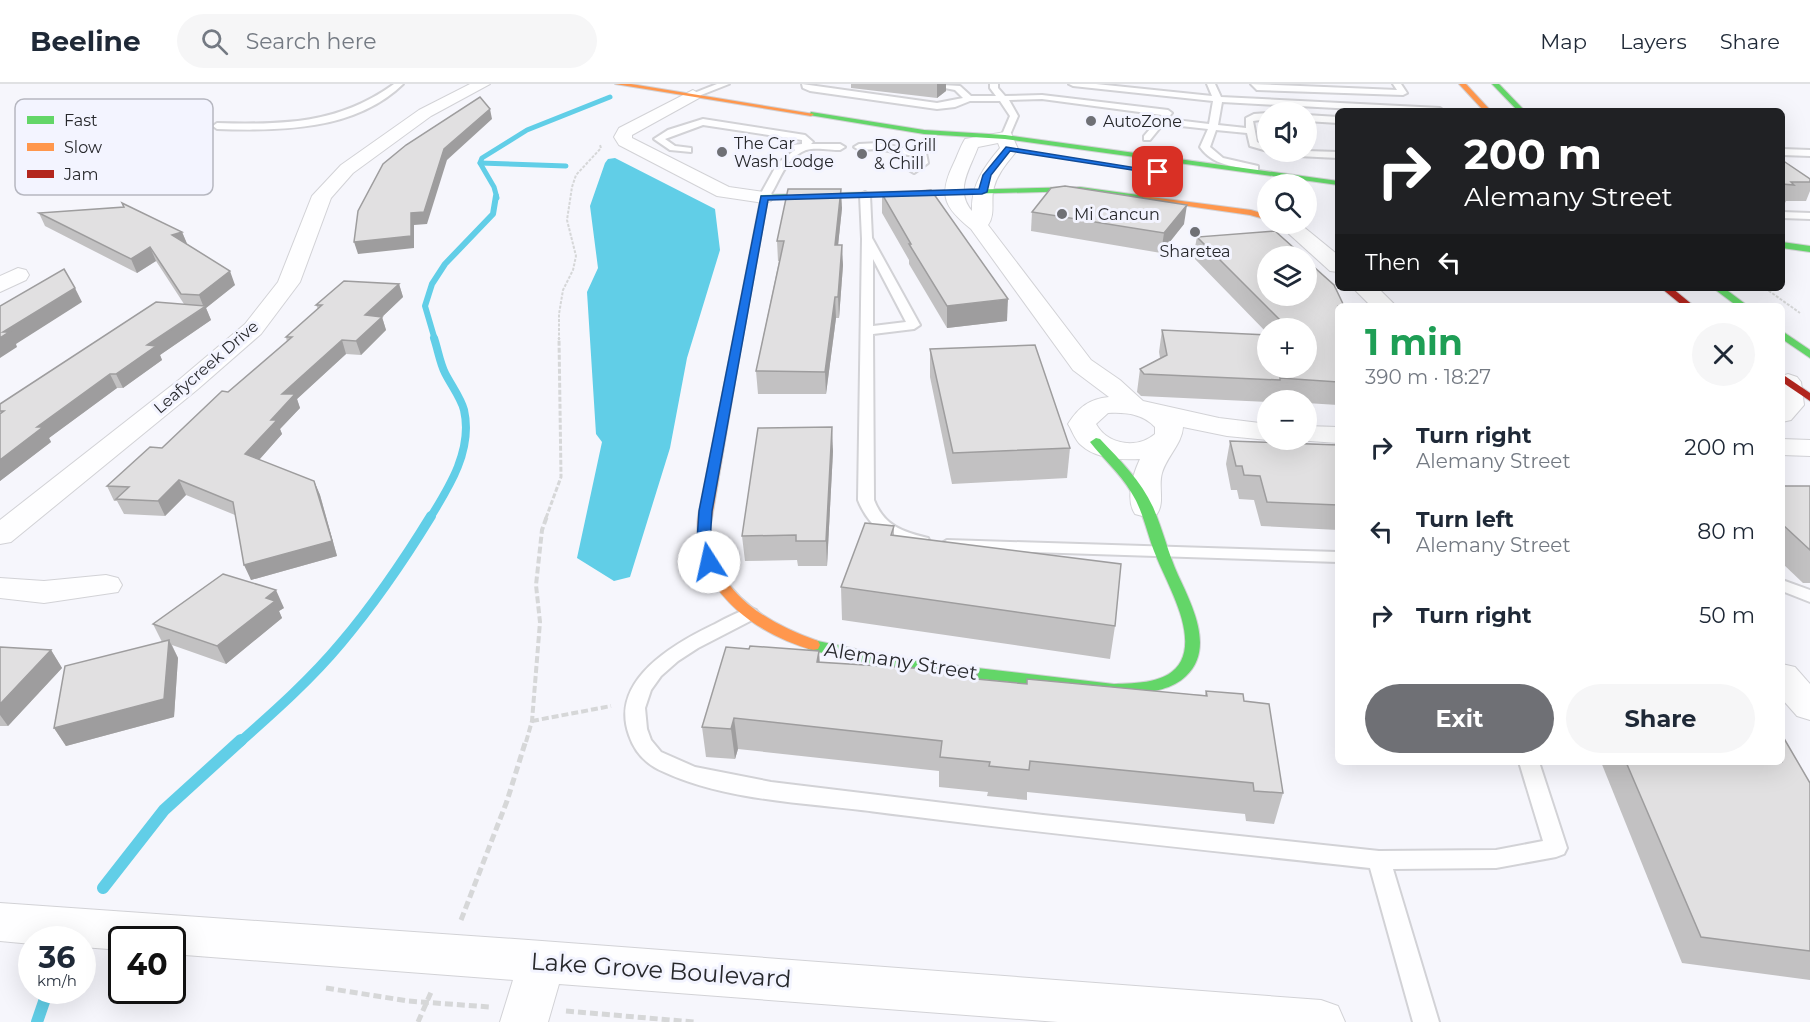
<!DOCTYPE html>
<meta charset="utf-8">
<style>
body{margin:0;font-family:Montserrat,sans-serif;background:#f6f6f7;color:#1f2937;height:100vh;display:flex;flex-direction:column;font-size:22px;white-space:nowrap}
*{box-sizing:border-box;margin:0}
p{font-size:20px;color:#747a83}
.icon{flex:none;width:33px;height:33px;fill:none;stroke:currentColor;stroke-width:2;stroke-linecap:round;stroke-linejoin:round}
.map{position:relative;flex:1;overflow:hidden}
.side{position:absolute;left:1335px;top:219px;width:450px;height:462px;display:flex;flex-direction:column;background:#fff;border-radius:9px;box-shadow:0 6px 24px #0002}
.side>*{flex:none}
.guide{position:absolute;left:1335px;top:24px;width:450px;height:183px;border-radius:9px;box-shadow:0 6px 24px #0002;background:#202124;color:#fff;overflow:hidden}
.tools{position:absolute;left:1257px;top:18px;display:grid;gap:12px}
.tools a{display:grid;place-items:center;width:60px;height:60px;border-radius:50%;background:#fff;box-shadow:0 6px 24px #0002;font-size:30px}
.speed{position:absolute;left:18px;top:842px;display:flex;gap:12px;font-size:30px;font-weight:700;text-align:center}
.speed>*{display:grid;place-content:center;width:78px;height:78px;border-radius:50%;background:#fff;box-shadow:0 6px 24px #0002;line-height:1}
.speed small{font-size:15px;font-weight:400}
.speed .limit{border:3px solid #111;border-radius:9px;background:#fff;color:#111}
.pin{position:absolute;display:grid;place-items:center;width:51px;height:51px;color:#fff;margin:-26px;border-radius:12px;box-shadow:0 3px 9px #0006}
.me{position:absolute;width:66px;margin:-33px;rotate:350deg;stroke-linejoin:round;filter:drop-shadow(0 0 4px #0008)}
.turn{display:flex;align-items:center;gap:21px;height:126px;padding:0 30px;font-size:27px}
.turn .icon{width:78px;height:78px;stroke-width:2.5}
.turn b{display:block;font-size:42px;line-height:51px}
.then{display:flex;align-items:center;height:57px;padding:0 30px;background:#0003;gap:12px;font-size:22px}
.round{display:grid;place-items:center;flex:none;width:63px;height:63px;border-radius:32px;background:#f6f6f7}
.headline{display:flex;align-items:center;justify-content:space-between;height:102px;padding:0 30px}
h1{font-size:36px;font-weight:700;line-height:45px;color:#1e9e55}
.action{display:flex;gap:12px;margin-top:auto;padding:12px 30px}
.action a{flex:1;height:69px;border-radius:36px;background:#6f7075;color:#fff;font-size:24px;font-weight:700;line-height:69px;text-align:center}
.action a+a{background:#f6f6f7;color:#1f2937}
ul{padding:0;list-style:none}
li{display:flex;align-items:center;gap:18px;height:84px;padding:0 30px}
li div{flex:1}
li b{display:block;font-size:22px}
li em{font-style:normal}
header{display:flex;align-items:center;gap:36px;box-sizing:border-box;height:84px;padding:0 30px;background:#fff;border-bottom:2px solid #e0e1e3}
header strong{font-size:28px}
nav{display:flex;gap:33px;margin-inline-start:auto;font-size:21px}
.search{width:420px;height:54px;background:#f6f6f7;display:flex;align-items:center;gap:15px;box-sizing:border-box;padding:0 21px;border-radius:33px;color:#747a83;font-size:22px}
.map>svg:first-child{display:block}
.water{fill:#61cee7}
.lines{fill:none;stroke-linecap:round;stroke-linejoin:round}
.stream-far4{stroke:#61cee7;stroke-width:5}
.stream-far3{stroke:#61cee7;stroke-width:6}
.stream-far2{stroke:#61cee7;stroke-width:8}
.stream-far1{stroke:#61cee7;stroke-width:10}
.stream{stroke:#61cee7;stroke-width:12}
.lane-casing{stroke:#d2d2d6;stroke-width:4}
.street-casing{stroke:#d2d2d6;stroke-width:2}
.fast-casing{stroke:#d2d2d6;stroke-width:2}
.slow-casing{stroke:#d2d2d6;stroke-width:2}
.jam-casing{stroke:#d2d2d6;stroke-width:2}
.path-far3{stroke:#d6d7d8;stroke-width:2;stroke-dasharray:3 1.5;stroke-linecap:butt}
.path-far2{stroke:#d6d7d8;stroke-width:3;stroke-dasharray:5 2;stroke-linecap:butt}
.path-far1{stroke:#d6d7d8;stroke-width:4;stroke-dasharray:7 3;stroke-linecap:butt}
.path{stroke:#d6d7d8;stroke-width:5;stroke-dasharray:8 4;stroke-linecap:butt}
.lane{fill:#fefeff;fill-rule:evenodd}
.street{fill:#fefeff;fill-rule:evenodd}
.fast{fill:#63d668;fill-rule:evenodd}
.slow{fill:#ff974d;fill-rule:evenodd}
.jam{fill:#b3261e;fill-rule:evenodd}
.wall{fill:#c2c1c2}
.shaded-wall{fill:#9e9d9e}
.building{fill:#e1e0e1;stroke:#9e9d9e;stroke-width:1.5}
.route{fill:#1a73e8;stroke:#114b97;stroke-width:1.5}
.poi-dot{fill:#6f7075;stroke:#f3f4ff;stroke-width:2}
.labels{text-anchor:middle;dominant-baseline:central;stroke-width:6;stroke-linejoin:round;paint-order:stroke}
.far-poi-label{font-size:16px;fill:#27282c;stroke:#f3f4ff;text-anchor:start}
.far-street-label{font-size:16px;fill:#27282c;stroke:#f3f4ff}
.street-label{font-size:20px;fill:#27282c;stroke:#f3f4ff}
.near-street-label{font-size:24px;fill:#27282c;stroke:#f3f4ff}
.key{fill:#f3f4ff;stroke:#b6b7c0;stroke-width:1.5}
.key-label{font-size:16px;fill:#27282c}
</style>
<header>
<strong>Beeline</strong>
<div class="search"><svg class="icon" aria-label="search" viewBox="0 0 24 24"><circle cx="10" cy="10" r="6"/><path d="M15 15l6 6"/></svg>Search here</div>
<nav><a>Map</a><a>Layers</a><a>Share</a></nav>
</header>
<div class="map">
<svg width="1810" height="938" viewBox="0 0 1810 938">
<rect width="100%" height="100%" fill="#f6f6fc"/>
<path class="water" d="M615 74 715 125 720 166 687 274 670 364 630 493 614 497 577 474 602 358 596 350 587 208 598 184 590 122 605 79 608 75Z"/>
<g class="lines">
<g class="stream-far4">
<path d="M480 79 566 82"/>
<path d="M497 114 494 103 480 79 482 74 527 46 610 13"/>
</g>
<path class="stream-far3" d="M435 256 425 222 432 200 445 180 493 130 496 112"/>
<path class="stream-far2" d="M430 434C450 402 473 365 464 326 461 314 451 301 445 289 440 279 438 266 434 254"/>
<path class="stream-far1" d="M240 658C275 627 311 595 341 559 374 520 404 476 431 432"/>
<g class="stream">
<path d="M103 804 164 726 241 656"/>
<path d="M37 938 48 906"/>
</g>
<defs>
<g id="lane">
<path d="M394 0H403C355 47 279 47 217 45L213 42 217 39C283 41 339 40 394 0Z"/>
<path d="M717 0H729L696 13 689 11Z"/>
<path d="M802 0 937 19 963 14 955 6 924 0 960 2 971 12H996L990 4V0H998V4L1005 12 1042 11 1168 26 1172 29 1167 35 1209 40 1213 17 1073 2 1069 0H1096L1212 12 1207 0H1215L1221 13 1440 24 1444 27H1393L1222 18 1218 41 1246 44V34L1254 30 1268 29V35L1253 37 1257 58 1268 63V68H1271L1250 62 1247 49 1216 46 1210 63 1223 74 1258 82V86L1255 87C1235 82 1213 82 1200 63L1208 45 1163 40 1150 56H1144V52L1162 31 1042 15 1009 16 1018 32 1009 53 1005 56 1001 53 1010 32 1000 17H970L955 23 937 25 810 7 803 4Z"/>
<path d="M1251 0 1397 6 1393 0H1401L1407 9 1403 11 1257 6Z"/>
<path d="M1306 31 1338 33V39L1306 37Z"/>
<path d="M703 35 805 51 813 58 811 60H840L845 63 840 66C831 66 815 63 806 66 779 77 778 110 764 116L759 113 775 84 744 77 749 74 778 79 795 66 791 63 793 61 802 60V56L703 41 665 55 675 62 691 64V68L670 66 654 55 668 46Z"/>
<path d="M879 59 926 69 928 79 914 89 909 86 918 78V73L879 65 859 66 854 63 859 60Z"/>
<path d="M1782 65 1810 66V72L1782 71Z"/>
<path d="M1306 67 1338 68V74L1277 71 1272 68Z"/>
<path d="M865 108 870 111 872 154 920 241 914 245 873 250 874 416C884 442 903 448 928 454L930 458 928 462C897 469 868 442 858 416L862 155 860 111ZM873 175 906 238 873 242Z"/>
<path d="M1782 128 1810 129V135L1782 134Z"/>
<path d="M947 456 1338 468V478L941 465 939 461Z"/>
<path d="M1782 496 1810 506V518L1782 507Z"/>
<path d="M750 524 756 526 759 530 756 534 698 564 678 577 661 592 651 606 645 624 647 645 651 656 661 668 695 683 771 698 1043 731 1379 767 1496 766 1543 757 1519 678H1539L1567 764 1564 770 1556 773 1496 784 1393 785 1439 938H1413L1370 784C1206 766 1041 749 877 728 809 719 726 717 664 688 647 681 635 669 629 651 609 596 675 559 715 540 726 534 738 528 750 524Z"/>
</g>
<g id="street">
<path d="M470 0H490L431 32 353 89 331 114 300 198 261 250 198 305 11 458 0 460V436L180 295 245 240 278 198 312 112 341 81 419 26Z"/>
<path d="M693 6 701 11 699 14 632 51V54L729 103 771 109 774 113 771 117 764 119 717 112 619 61 614 53 619 44Z"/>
<path d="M1005 48 1011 49 1018 65C1009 77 998 88 994 103 990 116 996 130 988 141L1091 276 1120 296 1143 317 1219 334 1268 340V356H1271H1268L1227 352 1183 343C1182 360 1167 372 1162 389 1158 403 1165 418 1157 430L1146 433 1135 430C1125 415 1133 390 1140 375 1121 376 1096 375 1081 361 1075 356 1072 346 1068 340 1079 323 1089 315 1109 313L1073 286 971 145C945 124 938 112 953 81 957 73 960 63 965 55ZM998 59 1000 64C984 83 971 101 972 127 954 106 970 85 978 63ZM1108 329C1126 328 1143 330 1155 343V350C1136 366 1107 360 1096 340Z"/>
<path d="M1278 140H1300L1338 171V188L1330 187Z"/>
<path d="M18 184 26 186 29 191 26 196 0 208V192Z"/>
<path d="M1353 204H1378L1396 222H1371Z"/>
<path d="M1788 290 1797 293 1801 298 1804 321 1791 336 1782 338V292Z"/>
<path d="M1306 342 1338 343V359L1296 356H1306Z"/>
<path d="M1782 355 1810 356V372L1782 371Z"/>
<path d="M106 491 118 494 122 501 118 508 44 519 0 514V494L44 497Z"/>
<path d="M1782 580 1795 583 1810 600V636L1797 632 1782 615Z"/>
<path d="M0 819 542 857 1321 916 1338 922 1345 938H1058L559 900 548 938H500L513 896 172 870V855H122V866L82 863V855H32V860L0 857Z"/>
</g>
<g id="fast">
<path d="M1492 0H1499L1525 27H1518Z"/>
<path d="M811 28 924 46 1005 51 1338 97V101L1005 55 924 50 809 31Z"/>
<path d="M1080 103 1146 112 1150 114 1146 116 1080 107 768 115 739 275 734 278 729 275 761 111Z"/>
<path d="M1782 158 1810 162V168L1782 164Z"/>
<path d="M1713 204H1724L1748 222H1737Z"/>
<path d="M1782 247 1810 266V274L1782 255Z"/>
<path d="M1096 354 1100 355C1120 376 1141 397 1153 423 1163 446 1168 469 1178 491 1192 521 1215 565 1186 592 1173 605 1152 608 1135 610 1100 613 1062 604 1027 600 953 592 879 585 808 565L806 561 808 557 813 556 908 576 1114 600C1136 599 1169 600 1181 577 1196 547 1167 500 1156 472 1147 451 1144 428 1131 408 1120 389 1103 375 1090 358Z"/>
</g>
<g id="slow">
<path d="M615 0H631L814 30 811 32Z"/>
<path d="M1459 0H1466L1491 27H1484Z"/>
<path d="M1143 112 1251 126 1268 131V136L1250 131 1146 116H1143Z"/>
<path d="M734 272 739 275 711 440C708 505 764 538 818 557L820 561 818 565 813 566C752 549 690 502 698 432L729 275Z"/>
</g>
<g id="jam">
<path d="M1661 204H1672L1694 222H1683Z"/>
<path d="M1782 290 1810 309V317L1782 298Z"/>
</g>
</defs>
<use href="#lane" class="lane-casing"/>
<use href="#street" class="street-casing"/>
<use href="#fast" class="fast-casing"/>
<use href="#slow" class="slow-casing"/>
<use href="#jam" class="jam-casing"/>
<g class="path-far3">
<path d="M1765 204 1800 229"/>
<path d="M559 256V230L563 206 573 186 576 172 567 136 572 103 576 91 601 64 600 61"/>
</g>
<path class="path-far2" d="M546 434 561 393 559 254"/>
<g class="path-far1">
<path d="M532 637 611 622"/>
<path d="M526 658 532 637 540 538 536 501 542 446 547 432"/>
</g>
<g class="path">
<path d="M461 836 507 717 526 656"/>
<path d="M326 904 408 917 490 923"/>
<path d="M566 927 694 938"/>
<path d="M418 938 432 906"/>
</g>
<use href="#lane" class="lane"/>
<use href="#street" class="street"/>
<use href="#fast" class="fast"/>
<use href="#slow" class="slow"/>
<use href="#jam" class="jam"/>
</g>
<g class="wall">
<path d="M851 0H946V7L937 14 851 4Z"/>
<path d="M1782 76 1810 95V107L1806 117H1786L1785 119H1782Z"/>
<path d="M882 110 1007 237 947 244 909 180V176L882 129Z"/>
<path d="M122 119 182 148 187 160 235 201 206 224 211 236 160 271 162 276 123 304H117L49 354 51 358 0 397V320L184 220 156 177 137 189 45 142 39 129 123 123Z"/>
<path d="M842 124 838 161 843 181 839 234H836L826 310H758L756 287 779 177H778L777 157Z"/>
<path d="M1032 128 1184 140 1161 169 1031 147Z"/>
<path d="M1197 153 1338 222V321L1306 319V316H1268V318L1141 312 1137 308 1140 285 1160 274 1159 268 1162 246 1268 284 1306 244H1268V250L1193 173Z"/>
<path d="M399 200 403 213 382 233 386 246 361 271 346 270 297 315 300 324 280 345 282 350 259 376 314 397 320 411 337 472 251 496 235 431 186 411 165 432 124 430 117 417H114L107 402 162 364 287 258 286 253 318 225 316 221Z"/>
<path d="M930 265 1070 364 1067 394 952 400 930 293Z"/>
<path d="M1230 357 1338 361V446L1261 442 1254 416 1239 415 1237 406H1231L1226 380Z"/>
<path d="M833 367 827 482H798L797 476 745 477 742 452Z"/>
<path d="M1782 402H1810V499H1803L1782 479Z"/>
<path d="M894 442V452L1115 542 1110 575 842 536 841 503Z"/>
<path d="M284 524 279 527 282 534 226 580 172 561 178 574 174 633 66 662 54 644 162 558 153 540Z"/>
<path d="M0 563 51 566 62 584 8 642H0Z"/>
<path d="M749 565 820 578 1027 600 1205 611 1206 607 1244 617 1283 709 1274 740 1246 737 1245 730 1027 708V716L987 712 988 708 939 703V687L738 665 735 675 706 673 702 643Z"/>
<path d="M1601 678H1782L1810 699V896L1682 879Z"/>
</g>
<g class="shaded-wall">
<path d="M937 0H946V7L937 14Z"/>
<path d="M490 25 492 35 447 76 427 140 414 141V164L358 170 354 158 411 129 444 65Z"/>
<path d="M841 105 842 124 836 181 835 161Z"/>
<path d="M1187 121 1184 140 1161 169 1164 149Z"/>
<path d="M182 148 188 162 172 151Z"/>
<path d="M842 161 843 181 839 234 838 213Z"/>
<path d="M150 163 156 177 137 189 131 175Z"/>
<path d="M230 187 235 201 206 224 211 236 160 271 162 276 123 304 116 290 147 261 204 224 199 211Z"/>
<path d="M399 200 403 213 382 233 386 246 361 271 356 257 365 231Z"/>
<path d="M75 204 82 218 16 260 17 263 0 274V254L3 248Z"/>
<path d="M835 213 836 234 826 310 825 288Z"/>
<path d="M1008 215 1007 237 947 244V222Z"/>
<path d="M342 256 346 270 297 315 300 324 280 345 282 350 251 385 245 370 271 336 282 310Z"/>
<path d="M110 290 117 304 49 354 51 358 0 397V376L37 343Z"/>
<path d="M832 343 833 367 827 482 826 457Z"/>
<path d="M179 396 186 411 165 432 158 417Z"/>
<path d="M314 397 320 411 337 472 251 496 244 481Z"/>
<path d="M276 506 284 524 279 527 282 534 226 580 217 562 266 514Z"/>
<path d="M169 556 178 574 174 633 66 662 54 644Z"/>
<path d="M51 566 62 584 8 642 0 631V620Z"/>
<path d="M819 567 821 596 817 578Z"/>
<path d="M734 634 738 665 735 675 731 645Z"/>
</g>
<g class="building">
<path d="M480 13 490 25 444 65 424 128 411 129V152L354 158 358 127 383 80 406 61Z"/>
<path d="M1782 76 1810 95V98H1791L1794 101 1782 100Z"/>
<path d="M1065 102 1187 121 1164 149 1032 128 1051 104Z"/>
<path d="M788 105H841L835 161H842L838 213H835L825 288 756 287 784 157H777Z"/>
<path d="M931 106 1008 215 947 222 909 160H911L882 110Z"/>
<path d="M122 119 182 148 172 151 230 187 199 211 181 210 150 163 131 175 39 129 124 123Z"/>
<path d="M1275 147 1303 172H1268V212H1306V176L1334 201 1344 222H1338V298L1280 294V296L1144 290 1140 285 1167 271 1162 246 1268 251V284H1306V244H1288L1197 153Z"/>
<path d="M64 185 75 204 3 248H9L0 254V222Z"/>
<path d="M344 197 399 200 365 231 382 233 356 257 342 256 282 310H295L271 336H277L245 370 314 397 332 457 244 481 233 418 179 396 158 417 116 415 129 403 107 402 150 363 162 364 222 307 228 308 292 253H286L322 221H316Z"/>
<path d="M156 218 206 222 147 261 156 262 116 290H110L37 343H43L0 376V330L4 327H0V320Z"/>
<path d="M1035 261 1070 364 953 369 930 265Z"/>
<path d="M832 343 826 457H796V451L742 452 758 344Z"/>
<path d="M1230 357 1338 361V421L1267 418 1260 392 1244 391 1242 382H1236Z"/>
<path d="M1782 402H1810V466L1782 440Z"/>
<path d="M865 439 894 442 891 451 1121 480 1115 542 841 503Z"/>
<path d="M223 490 276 506 266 514 275 517 217 562 153 540Z"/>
<path d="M169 556 164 615 54 644 65 582Z"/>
<path d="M750 562 819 567 817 578 977 588V595L1027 600V595L1207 612 1206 607 1243 610 1244 617 1269 620 1283 709 1254 707 1253 699 1030 677 1029 686 989 682 990 678 940 673 942 657 734 634 731 645 702 643 726 563 749 565Z"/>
<path d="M0 563 51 566 0 620Z"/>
<path d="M1782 651 1810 699V867L1701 853 1626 678H1782Z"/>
</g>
<path class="route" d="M1006 63 1162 88 1158 90 1010 67 991 91 987 108 982 110 768 116 712 427 710 457 716 478 709 482 704 481 697 457 699 427 761 112 979 105 983 91Z"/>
<g class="poi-dot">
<circle cx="1091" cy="37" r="6"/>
<circle cx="722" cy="68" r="6"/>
<circle cx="862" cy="70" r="6"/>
<circle cx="1062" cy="130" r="6"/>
<circle cx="1195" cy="148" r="6"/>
</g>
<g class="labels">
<g class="far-poi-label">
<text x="1103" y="37">AutoZone</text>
<text x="734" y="59">The Car<tspan x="734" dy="18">Wash Lodge</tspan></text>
<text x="874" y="61">DQ Grill<tspan x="874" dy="18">&amp; Chill</tspan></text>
<text x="1074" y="130">Mi Cancun</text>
<text x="1195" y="167" text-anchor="middle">Sharetea</text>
</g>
<g class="far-street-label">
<text transform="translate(206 283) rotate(-41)">Leafycreek Drive</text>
</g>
<g class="street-label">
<text transform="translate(901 577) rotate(9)">Alemany Street</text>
</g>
<g class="near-street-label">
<text transform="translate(661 886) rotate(4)">Lake Grove Boulevard</text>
</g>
</g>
<rect x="15" y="15" width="198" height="96" rx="9" class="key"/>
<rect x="27" y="32" width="27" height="8" fill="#63d668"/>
<rect x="27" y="59" width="27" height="8" fill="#ff974d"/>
<rect x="27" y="86" width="27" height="8" fill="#b3261e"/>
<g class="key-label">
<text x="64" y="42">Fast</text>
<text x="64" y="69">Slow</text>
<text x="64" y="96">Jam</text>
</g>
</svg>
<div class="tools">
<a><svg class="icon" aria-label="sound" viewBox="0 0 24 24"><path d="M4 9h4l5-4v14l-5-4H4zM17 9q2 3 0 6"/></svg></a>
<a><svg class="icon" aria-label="search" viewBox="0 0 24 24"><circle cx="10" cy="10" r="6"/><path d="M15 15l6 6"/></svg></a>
<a><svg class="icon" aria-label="layers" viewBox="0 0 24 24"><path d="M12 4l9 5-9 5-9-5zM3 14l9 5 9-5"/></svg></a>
<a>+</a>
<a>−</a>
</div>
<div class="speed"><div>36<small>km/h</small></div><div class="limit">40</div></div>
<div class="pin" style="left:1158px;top:88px;background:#d93025"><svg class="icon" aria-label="arrive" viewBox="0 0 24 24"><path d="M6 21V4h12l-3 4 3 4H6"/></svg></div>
<svg class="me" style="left:709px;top:478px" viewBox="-20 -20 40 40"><circle r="19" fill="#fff"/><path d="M0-13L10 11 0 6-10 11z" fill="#1a73e8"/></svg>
<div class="guide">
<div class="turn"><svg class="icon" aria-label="right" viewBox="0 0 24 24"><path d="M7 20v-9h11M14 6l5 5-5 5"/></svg><div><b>200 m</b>Alemany Street</div></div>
<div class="then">Then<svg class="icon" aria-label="left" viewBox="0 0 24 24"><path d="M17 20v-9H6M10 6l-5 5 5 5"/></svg></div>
</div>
<section class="side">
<div class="headline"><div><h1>1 min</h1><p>390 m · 18:27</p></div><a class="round"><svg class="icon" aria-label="close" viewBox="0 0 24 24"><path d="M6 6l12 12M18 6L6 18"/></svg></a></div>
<ul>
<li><svg class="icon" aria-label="right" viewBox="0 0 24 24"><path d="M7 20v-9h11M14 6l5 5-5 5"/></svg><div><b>Turn right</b><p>Alemany Street</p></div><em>200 m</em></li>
<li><svg class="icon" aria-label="left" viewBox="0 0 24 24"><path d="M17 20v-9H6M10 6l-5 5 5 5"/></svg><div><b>Turn left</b><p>Alemany Street</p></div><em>80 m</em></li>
<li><svg class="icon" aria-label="right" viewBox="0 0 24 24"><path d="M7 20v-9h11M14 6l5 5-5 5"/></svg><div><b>Turn right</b></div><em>50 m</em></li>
</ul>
<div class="action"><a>Exit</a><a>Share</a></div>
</section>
</div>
